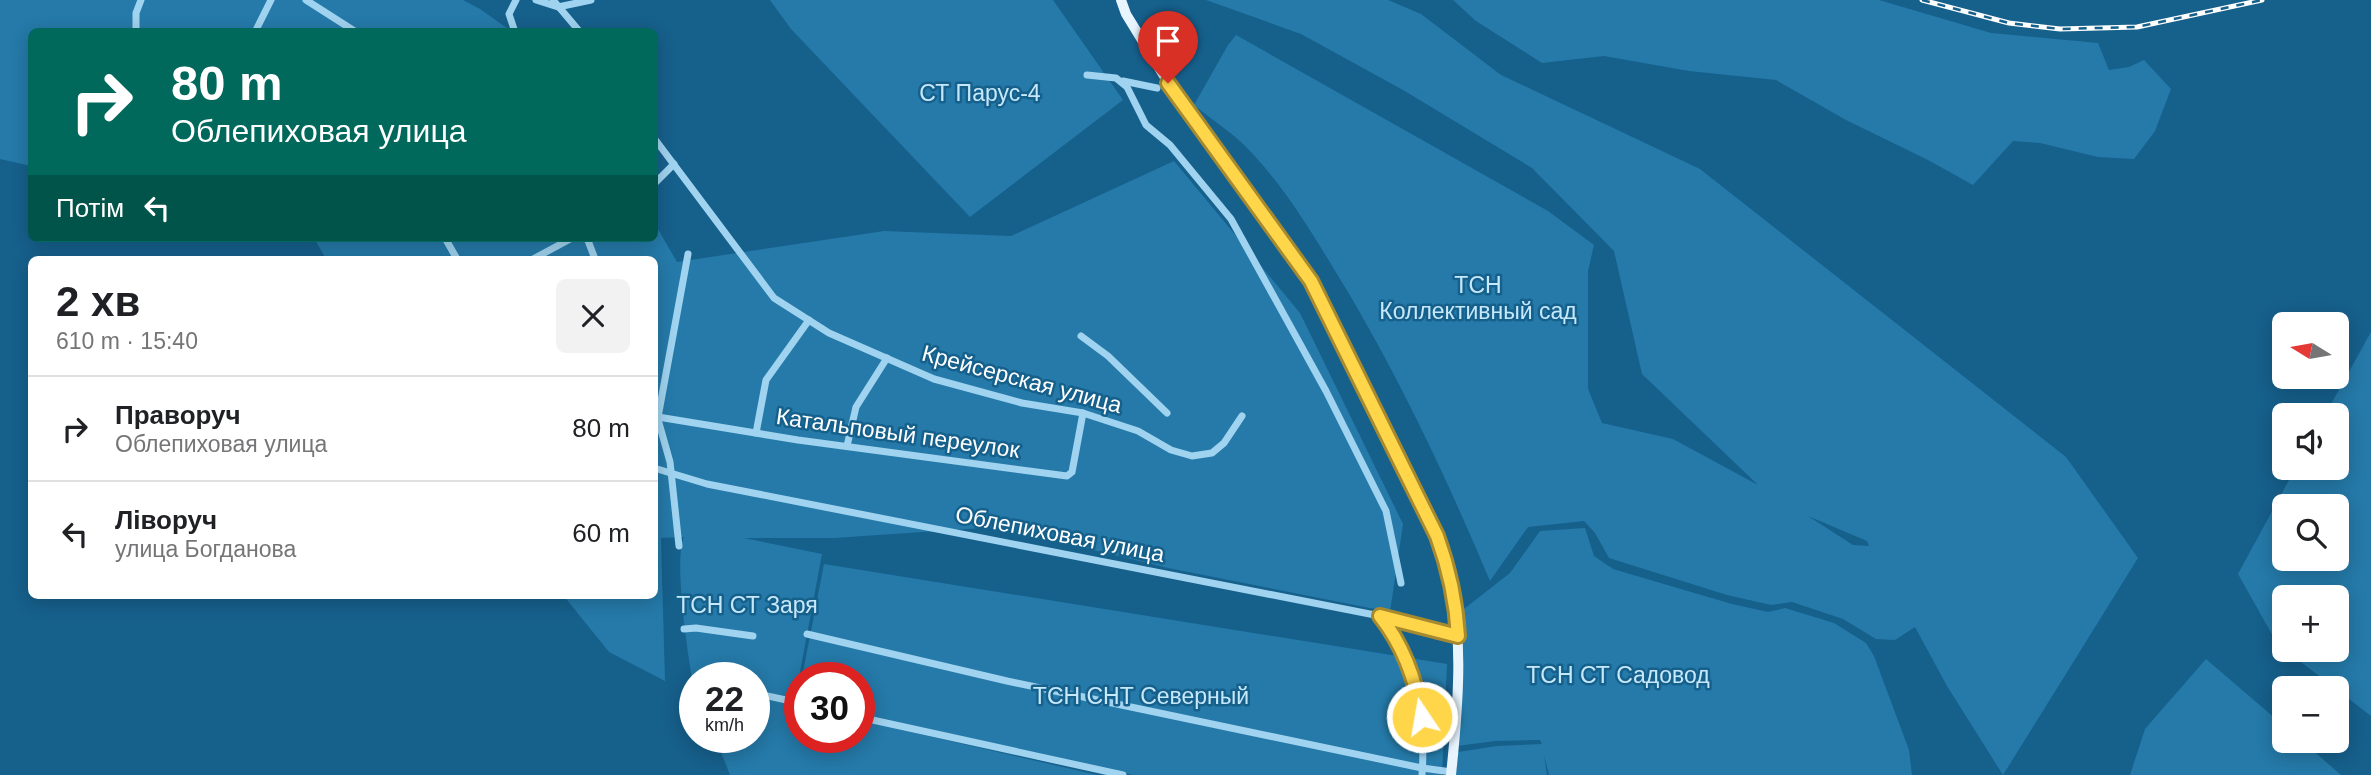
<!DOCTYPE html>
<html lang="uk">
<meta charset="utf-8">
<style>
body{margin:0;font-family:Helvetica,sans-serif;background:#f2f2f2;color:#202124;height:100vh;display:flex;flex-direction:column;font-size:26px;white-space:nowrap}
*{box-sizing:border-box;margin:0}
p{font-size:23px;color:#757577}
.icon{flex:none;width:38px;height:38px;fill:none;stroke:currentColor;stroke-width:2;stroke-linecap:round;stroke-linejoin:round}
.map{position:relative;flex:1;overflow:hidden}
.sheet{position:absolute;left:28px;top:256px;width:630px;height:343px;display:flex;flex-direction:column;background:#fff;border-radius:10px;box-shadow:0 4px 18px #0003}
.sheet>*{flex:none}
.banner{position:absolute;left:28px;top:28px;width:630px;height:214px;border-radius:10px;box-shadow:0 4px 18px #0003;background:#00695c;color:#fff;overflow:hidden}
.needle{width:46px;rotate:281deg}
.fabs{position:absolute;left:2272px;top:312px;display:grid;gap:14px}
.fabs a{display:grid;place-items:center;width:77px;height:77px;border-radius:10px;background:#fff;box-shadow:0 4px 18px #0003;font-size:35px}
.speed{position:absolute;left:679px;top:662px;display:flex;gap:14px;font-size:35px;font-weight:700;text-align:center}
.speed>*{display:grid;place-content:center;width:91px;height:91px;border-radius:50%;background:#fff;box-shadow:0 4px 18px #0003;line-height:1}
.speed small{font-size:18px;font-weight:400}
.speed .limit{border:10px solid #d22;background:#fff;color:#111}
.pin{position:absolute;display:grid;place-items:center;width:60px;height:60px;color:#fff;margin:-72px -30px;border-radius:50% 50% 50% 0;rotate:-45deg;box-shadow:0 0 7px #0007}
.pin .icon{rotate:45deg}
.me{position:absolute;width:77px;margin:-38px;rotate:348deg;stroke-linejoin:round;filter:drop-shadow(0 0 5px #0008)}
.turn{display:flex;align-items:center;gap:24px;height:147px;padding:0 28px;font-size:32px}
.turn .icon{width:91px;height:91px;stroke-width:2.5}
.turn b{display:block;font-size:49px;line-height:60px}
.then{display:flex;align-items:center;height:66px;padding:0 28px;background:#0003;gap:14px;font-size:26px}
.round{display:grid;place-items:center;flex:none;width:74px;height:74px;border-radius:10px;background:#f2f2f2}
.overview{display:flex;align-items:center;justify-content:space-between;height:119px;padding:0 28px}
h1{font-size:42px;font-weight:700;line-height:52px}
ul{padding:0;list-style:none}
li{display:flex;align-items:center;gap:21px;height:105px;padding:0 28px;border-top:2px solid #e0e0e0}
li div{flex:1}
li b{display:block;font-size:26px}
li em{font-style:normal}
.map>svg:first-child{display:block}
.green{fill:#257aa9;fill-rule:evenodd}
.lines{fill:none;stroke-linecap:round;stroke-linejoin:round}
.minor{stroke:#a0d3ef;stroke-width:7}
.primary{stroke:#e8f5ff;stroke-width:10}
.rail-casing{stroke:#fff;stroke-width:5}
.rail{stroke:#16608c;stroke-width:2.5;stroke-dasharray:8;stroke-linecap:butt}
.route-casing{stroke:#a68a30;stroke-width:18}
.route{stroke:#ffd54a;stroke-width:12}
.labels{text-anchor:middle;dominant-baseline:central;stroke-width:5;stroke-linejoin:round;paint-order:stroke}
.park-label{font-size:23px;fill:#c6e8fb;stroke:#16608c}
.street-label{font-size:23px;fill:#fff;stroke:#16608c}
</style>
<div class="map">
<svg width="2371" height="775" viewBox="0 0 2371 775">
<rect width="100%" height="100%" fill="#16608c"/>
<g class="green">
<path d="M0 0H463L480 9 511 31 32 32 31 166 0 159Z"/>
<path d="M770 0H1053L1123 100 970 217 791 29Z"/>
<path d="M1206 0H1388L1421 14 1501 75 1700 169 2066 457 2138 558 2003 775 1947 686 1915 627 1895 640 1876 639 1843 619 1792 602 1771 605 1727 595 1609 558 1595 533 1584 521 1528 527 1490 581C1445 474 1395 368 1334 269 1309 228 1284 187 1251 152 1235 134 1212 120 1194 105L1228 45 1236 35 1548 211 1594 245 1588 271V389L1602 423 1673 439 1758 485 1642 374 1614 251 1532 168 1403 90 1301 34ZM1808 516 1867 541 1869 546 1853 545Z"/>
<path d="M1453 0H1879L1991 33 2098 43 2109 70 2129 67 2144 60 2171 89 2155 131 2134 159 2098 157 2040 143 2013 141 1973 185 1928 160 1846 120 1776 80 1689 71 1604 56 1542 63 1476 21Z"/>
<path d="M1174 161 1300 313 1403 524 1390 612 1168 568 997 527 834 538H744L822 554 794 704 800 706V737H859V720L1097 775H730L715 737H754V677H695V694C689 665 673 561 684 537L661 538 665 681 609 652 563 595H654V259H326L314 238H654L655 224 677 262 884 231 1011 236Z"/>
<path d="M2371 332V716L2284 649H2336V597H2284V649L2278 645 2238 574 2296 467H2336V415H2325ZM2284 506H2336V558H2284Z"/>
<path d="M1585 528 1594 556 1613 569 1732 604 1768 612 1785 608 1834 623 1866 643 1874 656 1909 750 1912 775H1549L1544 755 1547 775H1456L1458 752 1497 746 1542 744 1540 740 1495 741 1457 746 1460 612 1510 573 1540 531Z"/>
<path d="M824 564 1447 664 1442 775H1133L859 713V677H802Z"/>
<path d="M2206 659 2284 726V740H2301L2341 775H2130L2145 729Z"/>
</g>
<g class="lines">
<g class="minor">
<path d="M306 0 356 32"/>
<path d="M536 0 558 7 591 0"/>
<path d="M553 0 580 32"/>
<path d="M136 32V13L141 0"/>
<path d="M255 32 271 0"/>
<path d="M515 32 509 14 516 0"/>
<path d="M1087 75 1116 78 1127 87 1146 125 1170 145 1231 219 1326 391 1386 511 1401 583"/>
<path d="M1123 81 1157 88"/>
<path d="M654 138 774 298 829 333 934 379 1022 403 1083 413 1138 431 1171 450 1192 456 1212 453 1224 443 1242 416"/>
<path d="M654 184 674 164"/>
<path d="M445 238 457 259"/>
<path d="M587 238 595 259"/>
<path d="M688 254 658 417 798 440 1067 476 1072 472 1083 413"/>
<path d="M533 259 572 238"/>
<path d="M1081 336 1108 356 1167 413"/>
<path d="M657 416 670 462 679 546"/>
<path d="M756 433 766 380 809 320"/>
<path d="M847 446 856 407 887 358"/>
<path d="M654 468 707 484 1380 616 1458 636"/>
<path d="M1381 617C1417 662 1426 719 1422 775"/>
<path d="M684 629 696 628 753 636"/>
<path d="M807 634 1007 681 1422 768 1452 772"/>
<path d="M691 685H695"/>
<path d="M754 693 800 703"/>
<path d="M859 717 1123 775"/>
</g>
<path class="primary" d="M1121 0 1126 14 1175 94 1311 281 1437 536C1441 548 1447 560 1449 572 1464 638 1458 708 1451 775"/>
<defs>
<path id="rail" d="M1922 0 2009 23 2060 29 2137 27 2262 0"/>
</defs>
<use href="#rail" class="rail-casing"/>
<use href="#rail" class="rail"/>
</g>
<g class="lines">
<defs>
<path id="route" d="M1168 83 1311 281 1437 536C1449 569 1456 601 1458 636L1380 616C1403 645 1416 681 1422 717"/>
</defs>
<use href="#route" class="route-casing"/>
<use href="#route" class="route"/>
</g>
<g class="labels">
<g class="park-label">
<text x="980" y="93">СТ Парус-4</text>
<text x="1478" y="285">ТСН<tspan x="1478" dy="26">Коллективный сад</tspan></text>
<text x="747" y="605">ТСН СТ Заря</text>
<text x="1618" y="675">ТСН СТ Садовод</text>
<text x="1141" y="696">ТСН СНТ Северный</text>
</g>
<g class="street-label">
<text transform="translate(1022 379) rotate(15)">Крейсерская улица</text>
<text transform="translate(898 433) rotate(8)">Катальповый переулок</text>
<text transform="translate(1060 534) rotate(11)">Облепиховая улица</text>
</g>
</g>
</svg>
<div class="fabs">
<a><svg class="needle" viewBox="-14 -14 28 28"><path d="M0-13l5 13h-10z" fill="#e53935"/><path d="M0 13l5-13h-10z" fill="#757577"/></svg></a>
<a><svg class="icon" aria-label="sound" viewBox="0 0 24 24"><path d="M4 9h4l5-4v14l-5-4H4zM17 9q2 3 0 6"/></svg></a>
<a><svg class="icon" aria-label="search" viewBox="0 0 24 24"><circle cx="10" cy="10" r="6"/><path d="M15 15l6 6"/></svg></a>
<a>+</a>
<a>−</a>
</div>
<div class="speed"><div>22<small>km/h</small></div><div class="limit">30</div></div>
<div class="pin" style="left:1168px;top:83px;background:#d93025"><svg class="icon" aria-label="arrive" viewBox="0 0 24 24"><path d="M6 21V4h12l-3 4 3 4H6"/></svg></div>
<svg class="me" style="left:1422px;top:717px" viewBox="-20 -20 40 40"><circle r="17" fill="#ffd54a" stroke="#fff" stroke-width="3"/><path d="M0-11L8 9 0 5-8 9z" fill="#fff"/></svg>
<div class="banner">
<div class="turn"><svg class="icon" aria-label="right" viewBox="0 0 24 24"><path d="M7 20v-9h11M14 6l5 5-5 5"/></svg><div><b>80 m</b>Облепиховая улица</div></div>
<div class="then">Потім<svg class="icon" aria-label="left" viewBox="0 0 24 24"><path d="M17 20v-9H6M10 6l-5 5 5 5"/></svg></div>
</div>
<section class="sheet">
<div class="overview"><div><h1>2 хв</h1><p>610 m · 15:40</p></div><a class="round"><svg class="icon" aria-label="close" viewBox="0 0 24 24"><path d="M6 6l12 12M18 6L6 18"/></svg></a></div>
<ul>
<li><svg class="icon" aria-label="right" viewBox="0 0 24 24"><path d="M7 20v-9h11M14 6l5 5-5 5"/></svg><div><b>Праворуч</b><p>Облепиховая улица</p></div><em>80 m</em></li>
<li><svg class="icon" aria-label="left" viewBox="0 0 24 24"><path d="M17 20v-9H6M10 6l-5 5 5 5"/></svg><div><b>Ліворуч</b><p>улица Богданова</p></div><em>60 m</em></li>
</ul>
</section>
</div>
